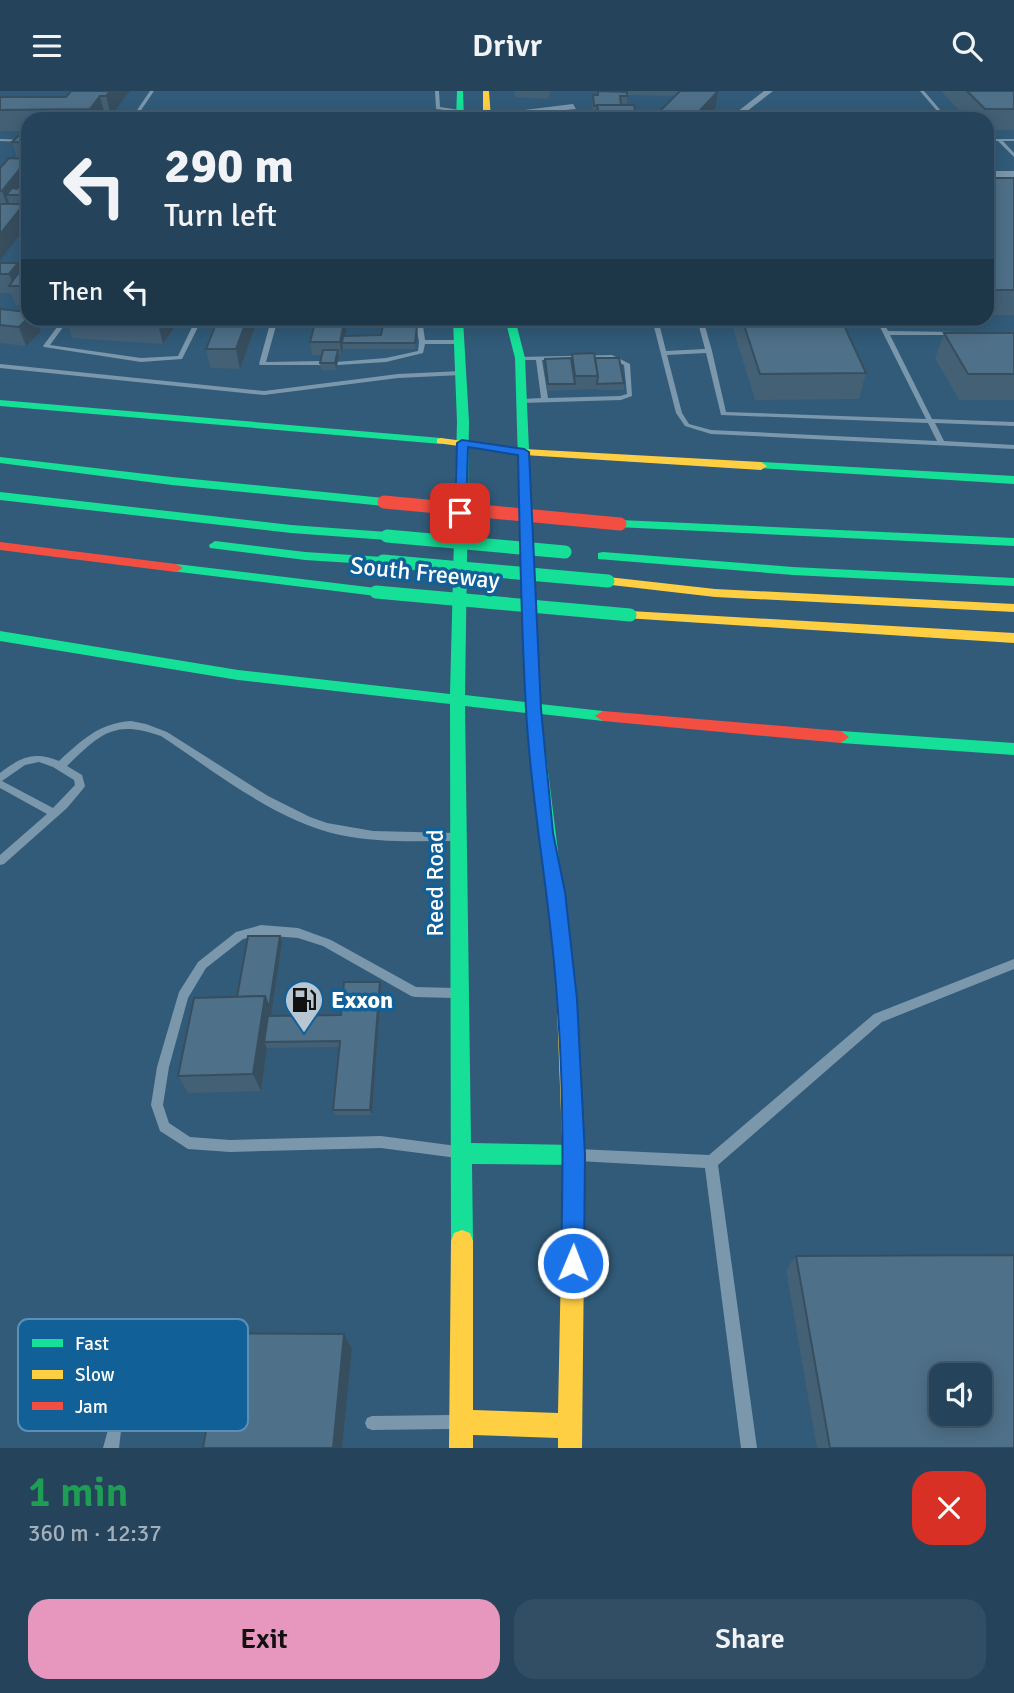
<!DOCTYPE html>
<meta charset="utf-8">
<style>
body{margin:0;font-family:Signika,sans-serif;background:#314e64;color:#f1f3f6;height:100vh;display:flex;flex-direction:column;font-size:26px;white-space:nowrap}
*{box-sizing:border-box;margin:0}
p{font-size:23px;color:#a3b0bb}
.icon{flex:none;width:38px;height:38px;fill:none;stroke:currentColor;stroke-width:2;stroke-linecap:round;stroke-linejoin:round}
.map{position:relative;height:1357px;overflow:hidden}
.side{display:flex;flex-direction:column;background:#25445b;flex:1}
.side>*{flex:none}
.hud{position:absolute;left:21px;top:21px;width:973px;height:214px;border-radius:21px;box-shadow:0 4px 18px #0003,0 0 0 2px #425c71;background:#25445b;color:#f1f3f6;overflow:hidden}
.buttons{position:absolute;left:929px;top:1272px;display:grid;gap:14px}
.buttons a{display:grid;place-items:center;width:63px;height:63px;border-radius:14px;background:#25445b;box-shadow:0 4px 18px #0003,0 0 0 2px #425c71;font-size:35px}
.pin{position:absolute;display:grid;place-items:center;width:60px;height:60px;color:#fff;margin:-30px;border-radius:14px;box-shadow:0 4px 10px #0006}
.me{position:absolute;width:77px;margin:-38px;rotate:1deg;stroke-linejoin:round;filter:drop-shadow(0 0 5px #0008)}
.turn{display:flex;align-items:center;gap:24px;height:147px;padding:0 28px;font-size:32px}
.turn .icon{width:91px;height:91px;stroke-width:2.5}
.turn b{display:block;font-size:49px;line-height:60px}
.then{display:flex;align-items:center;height:66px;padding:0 28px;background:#0003;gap:14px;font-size:26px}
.round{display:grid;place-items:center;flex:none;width:74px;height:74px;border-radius:21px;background:#314e64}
.head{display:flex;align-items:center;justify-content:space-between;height:119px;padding:0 28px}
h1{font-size:42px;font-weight:600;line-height:52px;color:#1e9e55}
.button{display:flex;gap:14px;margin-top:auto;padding:14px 28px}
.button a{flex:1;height:80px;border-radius:21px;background:#e797bd;color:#111;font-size:28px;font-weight:600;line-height:80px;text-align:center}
.button a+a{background:#314e64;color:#f1f3f6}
header{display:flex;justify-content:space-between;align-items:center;height:91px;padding:0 28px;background:#25445b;font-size:32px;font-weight:600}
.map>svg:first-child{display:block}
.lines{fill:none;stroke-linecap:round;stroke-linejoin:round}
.lane{fill:#7b97ab;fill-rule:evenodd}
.street{fill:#7b97ab;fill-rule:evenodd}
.fast{fill:#16e098;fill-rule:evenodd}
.slow{fill:#ffcf43;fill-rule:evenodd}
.jam{fill:#f24e42;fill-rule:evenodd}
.fast-bridge{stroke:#16e098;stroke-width:13}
.jam-bridge{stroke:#f24e42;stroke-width:13}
.wall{fill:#436075}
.shaded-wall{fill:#374e5f}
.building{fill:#4e7088;stroke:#374e5f;stroke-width:2;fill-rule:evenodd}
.route{fill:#1a73e8;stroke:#114b97;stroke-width:2}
.labels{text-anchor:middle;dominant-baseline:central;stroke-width:7;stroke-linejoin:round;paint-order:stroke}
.street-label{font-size:24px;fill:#fff;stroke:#126098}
.poi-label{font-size:24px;font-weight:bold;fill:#fff;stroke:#126098;text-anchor:start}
.key{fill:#126098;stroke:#5990b7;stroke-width:2}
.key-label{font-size:19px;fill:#fff}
</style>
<header><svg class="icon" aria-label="menu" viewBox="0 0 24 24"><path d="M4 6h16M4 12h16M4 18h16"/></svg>Drivr<svg class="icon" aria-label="search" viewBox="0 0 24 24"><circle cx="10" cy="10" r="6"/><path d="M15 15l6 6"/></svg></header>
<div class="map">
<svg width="1014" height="1357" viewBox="0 0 1014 1357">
<rect width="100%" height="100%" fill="#315b79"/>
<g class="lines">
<g class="lane">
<path d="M150 0H154L135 28H131Z"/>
<path d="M435 0H439L440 16 460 19 462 21 436 18Z"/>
<path d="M920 0H924L948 28H944Z"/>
<path d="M0 48 28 49V51L0 50Z"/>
<path d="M987 48H1014V50H1003L1014 62V66L998 50H987Z"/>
<path d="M63 228H69L50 254 141 267 178 265 196 228H202L182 268 141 271 44 256 43 255Z"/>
<path d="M273 228H422L425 249H459L462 251 459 253H425L423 262 386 271 338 274 336 273V271L386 267 418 260 419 251 416 232 277 231 266 271 323 270 326 272 323 274H260L259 273 271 229Z"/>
<path d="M652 228H658L666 260 705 258 697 228H703L712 260 726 321 926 328 876 228H882L888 240 957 241 958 242 955 244H890L932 328 1014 331V335L935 332 944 350 1014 354V358L711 343 685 335 676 322ZM706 262 721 324 928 332 937 350 711 339 689 333 682 322 667 264Z"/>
<path d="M612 264 630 273 632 305 621 309 522 312 519 310 522 308 541 307 536 269H520L518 268V266ZM611 268 624 274 627 303 620 305 548 307 542 269Z"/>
<path d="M0 273 264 300 398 283 461 280 464 282 461 284 398 287 264 304 0 277Z"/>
<path d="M131 630 146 633 167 641 268 705 310 726 327 732 373 740 454 742 458 743 459 746 458 749 454 750C416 750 378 752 340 744 274 729 217 682 161 645 114 628 100 643 67 675L82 684 85 695 83 698 67 717 4 773 0 774V764L47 723 0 697V682C21 666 34 660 59 670 82 649 99 632 131 630ZM39 671 53 676 74 689 75 694 53 717 2 690 25 674Z"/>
<path d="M261 834 298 837 331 849 416 896 454 897 458 898 460 902 458 906 454 907 415 906 411 905 323 855 298 847 261 844 243 848 206 877 188 907 169 976 163 1014 169 1032 190 1046 230 1049 381 1045 457 1055 461 1057 463 1061 461 1065 457 1067 381 1057 230 1061 188 1058 160 1040 151 1014 157 976 179 901 198 871 236 841Z"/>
<path d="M1014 868V878L882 931 718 1074 757 1357H741L705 1077 578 1070 573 1069 572 1064 573 1059 578 1058 709 1064 874 923Z"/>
<path d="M450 1324 455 1326 457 1331 455 1336 450 1338 372 1339 367 1337 365 1332 367 1327 372 1325Z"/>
<path d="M114 1333 119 1335 121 1340 119 1357H103L109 1335Z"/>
</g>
<g class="street">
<path d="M764 0H773L737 28H728Z"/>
<path d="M573 13 576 18 487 27 483 24Z"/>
<rect x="987" y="80" width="27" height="6"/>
</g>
<g class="fast">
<path d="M457 0H463L464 28H456Z"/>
<path d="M453 228H463L469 331 465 604 525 611 515 267 505 228H515L525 267 540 613 603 620 611 625 603 630 541 623 574 890 572 896 565 898 558 896 556 890 526 622 465 615 471 1052 574 1054 581 1057 584 1064 581 1071 574 1074 472 1073 473 1150 470 1158 462 1161 454 1158 451 1150 450 613 238 589 0 550V540L238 579 450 603 457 331Z"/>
<path d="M0 309 441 347 447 350 441 353 0 315Z"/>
<path d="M0 366 172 386 384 407 390 411 384 415 172 394 0 372Z"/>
<path d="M761 371 1014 385V393L757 377 755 375Z"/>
<path d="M0 401 291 434 387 441 393 445 387 449 291 442 0 409Z"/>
<path d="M620 429 1014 447V455L616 436V430Z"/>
<path d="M215 450 305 461 383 466 389 470 383 474 305 469 210 457 209 454Z"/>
<path d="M603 461 793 476 1014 487V495L793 484 598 468V462Z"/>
<path d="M176 473 376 497 383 501 376 505 171 480 169 477Z"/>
<path d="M841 640 1014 652V664L841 652 833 646Z"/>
</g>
<g class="slow">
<path d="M483 0H489L491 28H483Z"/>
<path d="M441 347 524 358 761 371 767 375 761 379 524 364 437 352V348Z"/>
<path d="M608 486 715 498 1014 513V521L715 506 603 493 601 490Z"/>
<path d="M630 520 1014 542V552L625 527 623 524 625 521Z"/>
<path d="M565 882 572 884 574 890 585 1075 582 1357H558V1347L473 1344V1357H449L451 1150 454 1142 462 1139 470 1142 473 1150V1319L558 1322 563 1075 556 890 558 884Z"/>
</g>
<g class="jam">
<path d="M0 451 176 473 183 477 176 481 0 459Z"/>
<path d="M603 620 841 640 849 646 841 652 603 630 595 625Z"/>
</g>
<g class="fast-bridge">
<path d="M387 445 565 461"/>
<path d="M383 470 608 490"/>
<path d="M376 501 630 524"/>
</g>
<path class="jam-bridge" d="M384 411 620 433"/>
</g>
<g class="wall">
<path d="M71 0H130L111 25H105L103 28H28V40H0V6H66Z"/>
<path d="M515 0H550L548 8 515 6Z"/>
<path d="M598 0H718L716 16 705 28H658L659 21 675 5 627 4V14L637 28H597V26H593L592 14 593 4H597Z"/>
<path d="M941 0H1014V39H987V28H968Z"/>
<path d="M28 45V122H27L28 133 0 170V77L17 67 12 51Z"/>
<rect x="987" y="87" width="27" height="137"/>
<path d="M28 169V214H16L11 202H0V172L20 179Z"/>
<path d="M0 218 41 241 26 255 0 252Z"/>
<path d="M66 228H171L174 237 163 253 72 247Z"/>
<path d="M258 228 240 278 210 277 206 258Z"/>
<path d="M316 228H346L347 236 345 245 381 244 417 235 415 258H343L341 264H339L336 279H321L320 272 322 264H312L310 251Z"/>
<path d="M730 228H841L866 282 859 308 755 309Z"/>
<path d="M944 242H1014V309H959L935 267Z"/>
<path d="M572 263 595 267 624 292V299H597V298L547 300 545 268 572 269Z"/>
<path d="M282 852 271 925 341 924 381 897 372 1024H335L333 1019 339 956 267 957 261 1000 188 1002 178 985 237 906Z"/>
<path d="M796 1165 1014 1357H817L786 1179Z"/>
<path d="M344 1243 352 1258 342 1357H203L214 1297H199L185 1284Z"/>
</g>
<g class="shaded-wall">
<path d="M110 0H130L111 25 106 5Z"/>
<path d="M718 0 716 16 705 28H693L694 26Z"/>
<path d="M100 5 105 25 103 28H92L90 18Z"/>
<path d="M28 68V91L6 104 10 114 8 117 2 100Z"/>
<path d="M24 113 28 125V133L0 170V143Z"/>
<path d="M18 172 24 190 14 195 9 183Z"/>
<path d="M28 227 36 228 41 241 26 255 19 236Z"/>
<path d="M162 228H171L174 237 163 253 158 233Z"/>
<path d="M247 228H258L240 278 236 258Z"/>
<path d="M345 228H346L347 236 344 252H342L343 258 341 264 340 251Z"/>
<path d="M338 259 339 265 336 279 335 272Z"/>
<path d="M280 845 282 852 267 951H264L267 957 261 1000 253 983 265 905Z"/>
<path d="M380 891 381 897 372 1024 370 1019Z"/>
<path d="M344 1243 352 1258 342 1357H333Z"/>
</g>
<g class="building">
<path d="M71 0H110L106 5H100L90 18 0 19V6H66Z"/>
<path d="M598 0 627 1V5H620L621 14 594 15 593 4H598Z"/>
<path d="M680 0H718L694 26 659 21Z"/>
<path d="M967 0H1014V18H985Z"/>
<path d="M597 14H634L637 28H600Z"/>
<rect x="516" y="25" width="36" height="3"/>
<path d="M18 45H28V52L12 51Z"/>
<path d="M9 67 28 68 2 100H0V77Z"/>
<path d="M28 84V104H6L12 97 17 98Z"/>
<rect x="987" y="87" width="27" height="112"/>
<path d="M0 113H24L0 143Z"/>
<path d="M28 169V195H9Z"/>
<path d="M0 172H18L9 183H0Z"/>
<path d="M0 218 28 221V227L19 236 0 234Z"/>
<path d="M66 228H162L158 233Z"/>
<path d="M218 228H247L236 258H206Z"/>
<path d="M316 228H345L340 251H310Z"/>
<path d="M742 228H841L866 282 760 283Z"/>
<path d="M383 235H417L415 252H342L343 245 381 244Z"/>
<path d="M944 242H1014V283H968Z"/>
<path d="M323 259H338L335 272H320Z"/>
<path d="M594 262 598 285H575L572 263Z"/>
<path d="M571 267 575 293H548L545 268Z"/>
<path d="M595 267H619L624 292 597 293 598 285Z"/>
<path d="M248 845H280L269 917 265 905 237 906Z"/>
<path d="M344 891H380L370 1019H333L340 950 264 951 268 925 341 924Z"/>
<path d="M265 905 253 983 178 985 194 907Z"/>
<path d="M1014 1164V1357H830L796 1165ZM942 1284H980V1323H942Z"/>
<path d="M193 1242 344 1243 333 1357H203L216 1284H185Z"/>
</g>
<path class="route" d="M462 349 524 358 529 361 541 618 553 742 565 801 577 908 585 1064 584 1172 581 1180 573 1184 565 1180 561 1172C563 1084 564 996 557 908 551 810 531 715 526 618 521 533 520 448 518 364L468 356 466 422 464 425H455L457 352Z"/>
<defs>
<symbol id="fuel-pin" viewBox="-11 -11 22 30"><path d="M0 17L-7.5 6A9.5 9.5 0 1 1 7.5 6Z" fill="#b7c6d0" stroke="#126098"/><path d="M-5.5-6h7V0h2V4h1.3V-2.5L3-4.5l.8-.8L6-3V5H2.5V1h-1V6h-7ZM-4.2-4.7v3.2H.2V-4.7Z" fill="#111"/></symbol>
</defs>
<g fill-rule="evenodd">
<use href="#fuel-pin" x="282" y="887" width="44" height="60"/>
</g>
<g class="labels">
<g class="street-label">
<text transform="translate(425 482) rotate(6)">South Freeway</text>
<text transform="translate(435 792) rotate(-90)">Reed Road</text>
</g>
<g class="poi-label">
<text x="331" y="909">Exxon</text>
</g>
</g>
<rect x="18" y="1228" width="230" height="112" rx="10" class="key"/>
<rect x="32" y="1248" width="31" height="8" fill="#16e098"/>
<rect x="32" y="1279" width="31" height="9" fill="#ffcf43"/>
<rect x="32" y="1311" width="31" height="8" fill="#f24e42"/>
<g class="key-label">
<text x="75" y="1259">Fast</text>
<text x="75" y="1290">Slow</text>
<text x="75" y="1322">Jam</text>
</g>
</svg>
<div class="buttons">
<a><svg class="icon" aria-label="sound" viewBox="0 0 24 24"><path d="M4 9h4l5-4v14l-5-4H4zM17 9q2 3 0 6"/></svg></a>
</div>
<div class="pin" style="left:460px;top:422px;background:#d93025"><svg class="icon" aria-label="arrive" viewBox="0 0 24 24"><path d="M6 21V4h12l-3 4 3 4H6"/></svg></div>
<svg class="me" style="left:573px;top:1172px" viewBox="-20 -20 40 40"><circle r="17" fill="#1a73e8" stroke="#fff" stroke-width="3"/><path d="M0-11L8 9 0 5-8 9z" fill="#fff"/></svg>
<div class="hud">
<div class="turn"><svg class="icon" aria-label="left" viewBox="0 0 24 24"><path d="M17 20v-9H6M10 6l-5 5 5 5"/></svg><div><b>290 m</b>Turn left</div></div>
<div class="then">Then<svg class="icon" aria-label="left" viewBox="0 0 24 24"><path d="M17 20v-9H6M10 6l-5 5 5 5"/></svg></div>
</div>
</div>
<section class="side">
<div class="head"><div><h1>1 min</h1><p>360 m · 12:37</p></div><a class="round" style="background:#d93025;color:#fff"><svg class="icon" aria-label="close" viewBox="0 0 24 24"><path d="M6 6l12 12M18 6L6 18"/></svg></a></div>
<div class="button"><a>Exit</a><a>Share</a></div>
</section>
